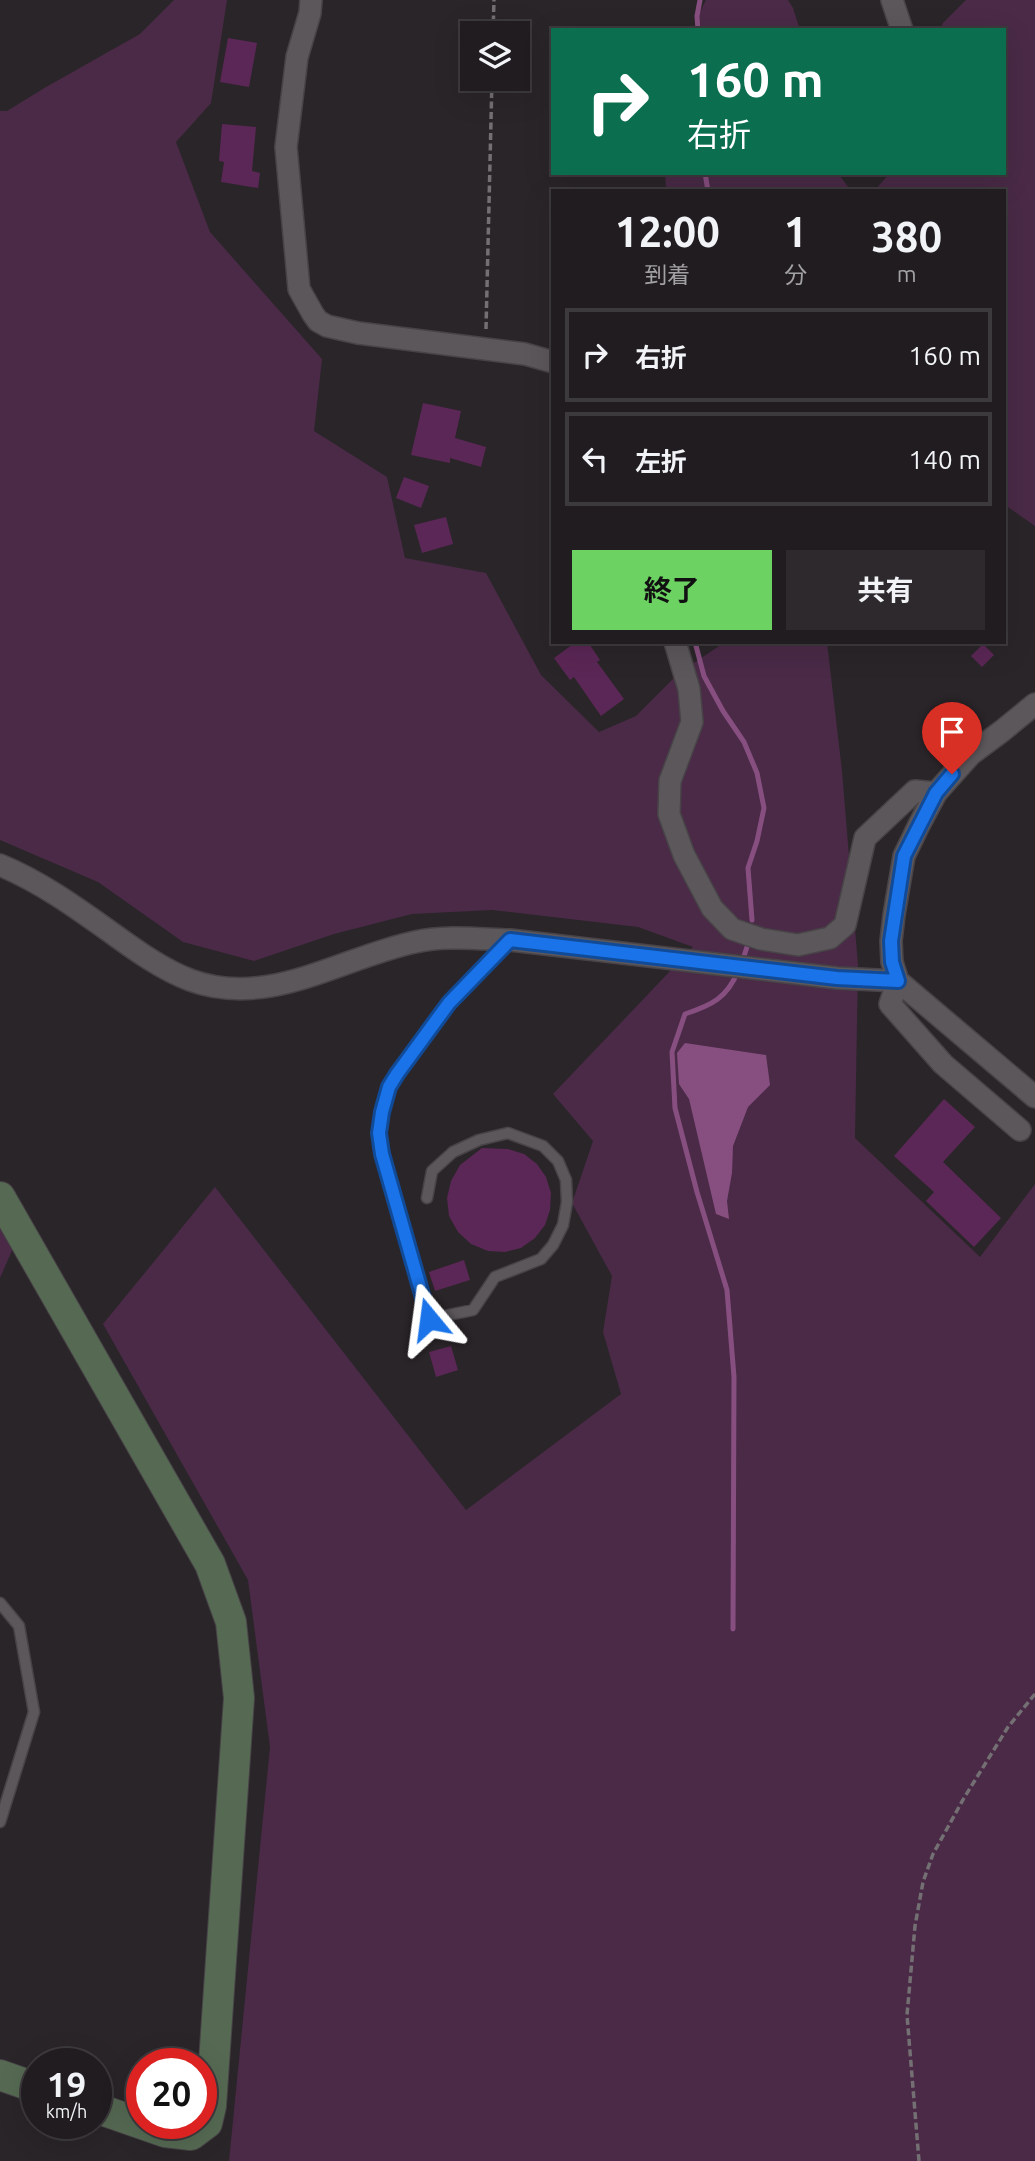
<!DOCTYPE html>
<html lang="ja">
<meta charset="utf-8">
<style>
body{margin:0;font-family:Ubuntu,"Noto Sans JP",sans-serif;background:#2d292c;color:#f1f3f6;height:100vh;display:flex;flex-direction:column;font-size:26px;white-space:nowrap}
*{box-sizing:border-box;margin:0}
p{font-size:23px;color:#a2a1a4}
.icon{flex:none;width:38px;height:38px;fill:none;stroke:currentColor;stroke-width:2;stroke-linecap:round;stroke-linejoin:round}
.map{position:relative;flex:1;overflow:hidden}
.details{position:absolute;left:551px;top:189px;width:455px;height:455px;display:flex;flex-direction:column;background:#201c1f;border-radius:0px;box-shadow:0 7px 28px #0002,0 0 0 2px #3d3a3d}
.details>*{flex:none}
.guide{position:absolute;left:551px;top:28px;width:455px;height:147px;border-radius:0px;box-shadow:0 7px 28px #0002,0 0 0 2px #3d3a3d;background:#0b6e4f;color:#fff;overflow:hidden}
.tools{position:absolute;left:460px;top:21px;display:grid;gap:14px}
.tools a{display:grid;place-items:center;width:70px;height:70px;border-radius:0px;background:#201c1f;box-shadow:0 7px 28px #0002,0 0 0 2px #3d3a3d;font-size:35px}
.speed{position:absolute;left:21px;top:2048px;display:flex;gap:14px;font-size:35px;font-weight:700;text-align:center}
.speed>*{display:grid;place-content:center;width:91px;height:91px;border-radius:50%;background:#201c1f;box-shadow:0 7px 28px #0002,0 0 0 2px #3d3a3d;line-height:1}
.speed small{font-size:18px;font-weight:400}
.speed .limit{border:10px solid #d22;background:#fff;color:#111}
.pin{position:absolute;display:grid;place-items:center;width:60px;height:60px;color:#fff;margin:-72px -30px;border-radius:50% 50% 50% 0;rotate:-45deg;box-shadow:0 0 7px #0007}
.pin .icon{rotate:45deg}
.me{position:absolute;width:77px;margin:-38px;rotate:344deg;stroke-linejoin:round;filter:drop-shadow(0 0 5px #0008)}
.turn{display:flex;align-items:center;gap:24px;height:147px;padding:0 21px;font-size:32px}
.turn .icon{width:91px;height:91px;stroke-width:2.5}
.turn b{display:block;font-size:49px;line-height:60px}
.eta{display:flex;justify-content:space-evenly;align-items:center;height:119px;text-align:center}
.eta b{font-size:42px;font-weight:700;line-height:49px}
.button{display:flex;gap:14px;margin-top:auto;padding:14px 21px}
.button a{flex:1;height:80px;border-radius:0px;background:#6cd362;color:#111;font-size:28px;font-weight:700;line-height:80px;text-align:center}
.button a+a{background:#2d292c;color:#f1f3f6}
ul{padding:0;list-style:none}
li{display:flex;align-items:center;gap:21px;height:94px;margin:0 14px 10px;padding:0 7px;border:4px solid #3d3a3d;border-radius:0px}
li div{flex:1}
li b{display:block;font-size:26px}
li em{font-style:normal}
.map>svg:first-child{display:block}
.green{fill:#4a2a47}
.water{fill:#874f80}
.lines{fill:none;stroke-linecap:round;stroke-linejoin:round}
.stream{stroke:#874f80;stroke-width:5}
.building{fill:#5b2756}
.lane-casing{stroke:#474347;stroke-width:13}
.street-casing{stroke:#474347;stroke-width:24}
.secondary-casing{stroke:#474347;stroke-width:32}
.path{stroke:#736f73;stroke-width:3.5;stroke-dasharray:7 3.5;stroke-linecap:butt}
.lane{stroke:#5c575b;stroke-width:10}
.street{stroke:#5c575b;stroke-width:21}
.secondary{stroke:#566a53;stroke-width:30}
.route-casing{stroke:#114b97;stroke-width:18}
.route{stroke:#1a73e8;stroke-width:12}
</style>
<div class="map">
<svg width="1035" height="2161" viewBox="0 0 1035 2161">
<rect width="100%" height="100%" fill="#2a2529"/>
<g class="green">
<path d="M174 0H227L211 103 176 142 210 232 322 359 314 431 387 477 405 558 486 573 541 675 599 732 636 716 679 673 725 642H827L842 771 858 965 855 1138 980 1257 1035 1184V2161H229L270 1747 248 1580 103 1324 215 1187 466 1510 621 1394 603 1332 612 1276 572 1203 593 1141 553 1094 693 947 638 927 492 910 412 914 334 934 254 961 183 942 98 882 0 840V111H7L46 87 140 34Z"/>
<path d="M706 0H788L793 8 800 30H701L699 14Z"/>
<path d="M966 0H1035V526L1005 505 1004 191H874L890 173H1004V30H940L943 23Z"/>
<path d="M665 173H838L851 191H666Z"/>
<path d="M0 1227 13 1248 0 1278Z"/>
</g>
<path class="water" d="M685 1043 766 1055 770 1085 748 1107 733 1146 732 1173 727 1201 729 1219 716 1214 689 1099 679 1084 677 1053Z"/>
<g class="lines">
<g class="stream">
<path d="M698 30 697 16 700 0"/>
<path d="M705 173 708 191"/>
<path d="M695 642 704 676 723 711 744 742 757 773 764 808 757 841 748 868 752 920"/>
<path d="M742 962 749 941"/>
<path d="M733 1629 734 1377 727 1290 697 1192 675 1108 672 1052 685 1014C712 1005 727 998 738 971"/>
</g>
</g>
<g class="building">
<path d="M228 38 257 43 249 87 220 82Z"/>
<path d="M222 124 256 127 252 171 260 173 258 188 221 182 224 162 219 161Z"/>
<path d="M423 403 461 411 455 438 486 447 481 467 450 458V463L411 455Z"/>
<path d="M404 477 429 486 421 508 396 498Z"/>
<path d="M446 517 453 544 422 553 414 525Z"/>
<path d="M576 642H588L600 660 597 662 624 699 601 716 574 677 570 680 554 658Z"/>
<path d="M983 644 994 655 982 667 971 656Z"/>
<path d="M944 1099 975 1127 943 1162 1001 1218 974 1247 926 1201 934 1192 894 1156Z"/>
<path d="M482 1148 508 1149 524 1154 537 1164 546 1177 551 1193 550 1210 545 1225 535 1238 521 1248 505 1252 488 1251 471 1244 458 1232 449 1216 447 1198 451 1181 460 1165Z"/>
<path d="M464 1260 470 1280 435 1291 429 1272Z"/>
<path d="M451 1346 458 1370 436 1377 429 1352Z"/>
</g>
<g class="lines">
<defs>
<g id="lane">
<path d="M427 1198 432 1171 453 1152 479 1140 508 1133 543 1146 558 1161 566 1180 567 1202 563 1225 553 1245 541 1259 495 1277 473 1310 429 1319 382 1154 379 1134 382 1112 389 1087 405 1060 449 1003 510 940"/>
<path d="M0 1603 19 1626 34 1712 0 1822"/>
</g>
<g id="street">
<path d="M311 0 310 13 297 57 286 147 299 289 313 314 318 321 327 326 358 333 525 354 553 362"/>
<path d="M892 0 902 30"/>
<path d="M675 642 689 689 692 722 670 781 669 814 684 855 712 908 732 929 761 939 798 945 830 938 845 925 865 838 915 791 936 793"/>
<path d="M1035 704 1002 731 971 754 936 793 919 825 904 856 894 915 891 941 892 962 898 981 1035 1097"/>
<path d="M0 865C39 881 74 906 109 931 134 949 161 969 190 980 268 1009 340 958 415 942 445 935 480 939 510 940L837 978 898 981"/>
<path d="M898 981 890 1004 943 1064 1020 1130"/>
</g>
<g id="secondary">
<path d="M0 1197 210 1564 231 1622 239 1698 211 2106 207 2123 191 2135 165 2132 96 2108"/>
<path d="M0 2075 37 2088"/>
</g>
</defs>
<use href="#lane" class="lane-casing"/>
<use href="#street" class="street-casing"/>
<use href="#secondary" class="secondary-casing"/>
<g class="path">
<path d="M493 33 494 0"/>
<path d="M486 329 492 79"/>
<path d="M919 2161 907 2015 915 1926 923 1882 933 1854 964 1798 1008 1727 1035 1694"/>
</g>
<use href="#lane" class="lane"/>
<use href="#street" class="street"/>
<use href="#secondary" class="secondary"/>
</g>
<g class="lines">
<defs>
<path id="route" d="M429 1319 382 1154 379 1133 382 1112 389 1087 397 1074 449 1003 510 940 837 978 898 981 892 962 891 941 904 856 936 793 952 774"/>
</defs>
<use href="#route" class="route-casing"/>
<use href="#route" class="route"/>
</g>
</svg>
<div class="tools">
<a><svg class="icon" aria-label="layers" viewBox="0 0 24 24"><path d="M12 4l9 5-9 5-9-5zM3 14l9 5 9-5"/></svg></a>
</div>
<div class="speed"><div>19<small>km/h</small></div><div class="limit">20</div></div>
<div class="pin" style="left:952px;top:774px;background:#d93025"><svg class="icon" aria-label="arrive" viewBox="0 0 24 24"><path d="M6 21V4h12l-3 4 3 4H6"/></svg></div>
<svg class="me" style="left:429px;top:1319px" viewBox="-20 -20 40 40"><path d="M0-17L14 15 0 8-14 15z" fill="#1a73e8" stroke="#fff" stroke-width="4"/></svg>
<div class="guide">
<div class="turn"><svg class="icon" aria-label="right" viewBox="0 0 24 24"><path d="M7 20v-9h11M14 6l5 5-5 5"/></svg><div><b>160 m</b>右折</div></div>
</div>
<section class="details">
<div class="eta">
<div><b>12:00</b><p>到着</p></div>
<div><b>1</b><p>分</p></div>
<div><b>380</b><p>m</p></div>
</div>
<ul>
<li><svg class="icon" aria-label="right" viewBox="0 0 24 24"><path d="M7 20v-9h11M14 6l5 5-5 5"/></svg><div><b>右折</b></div><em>160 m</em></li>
<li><svg class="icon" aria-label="left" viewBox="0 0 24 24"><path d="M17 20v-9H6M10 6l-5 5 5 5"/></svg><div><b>左折</b></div><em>140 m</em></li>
</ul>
<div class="button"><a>終了</a><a>共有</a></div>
</section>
</div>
